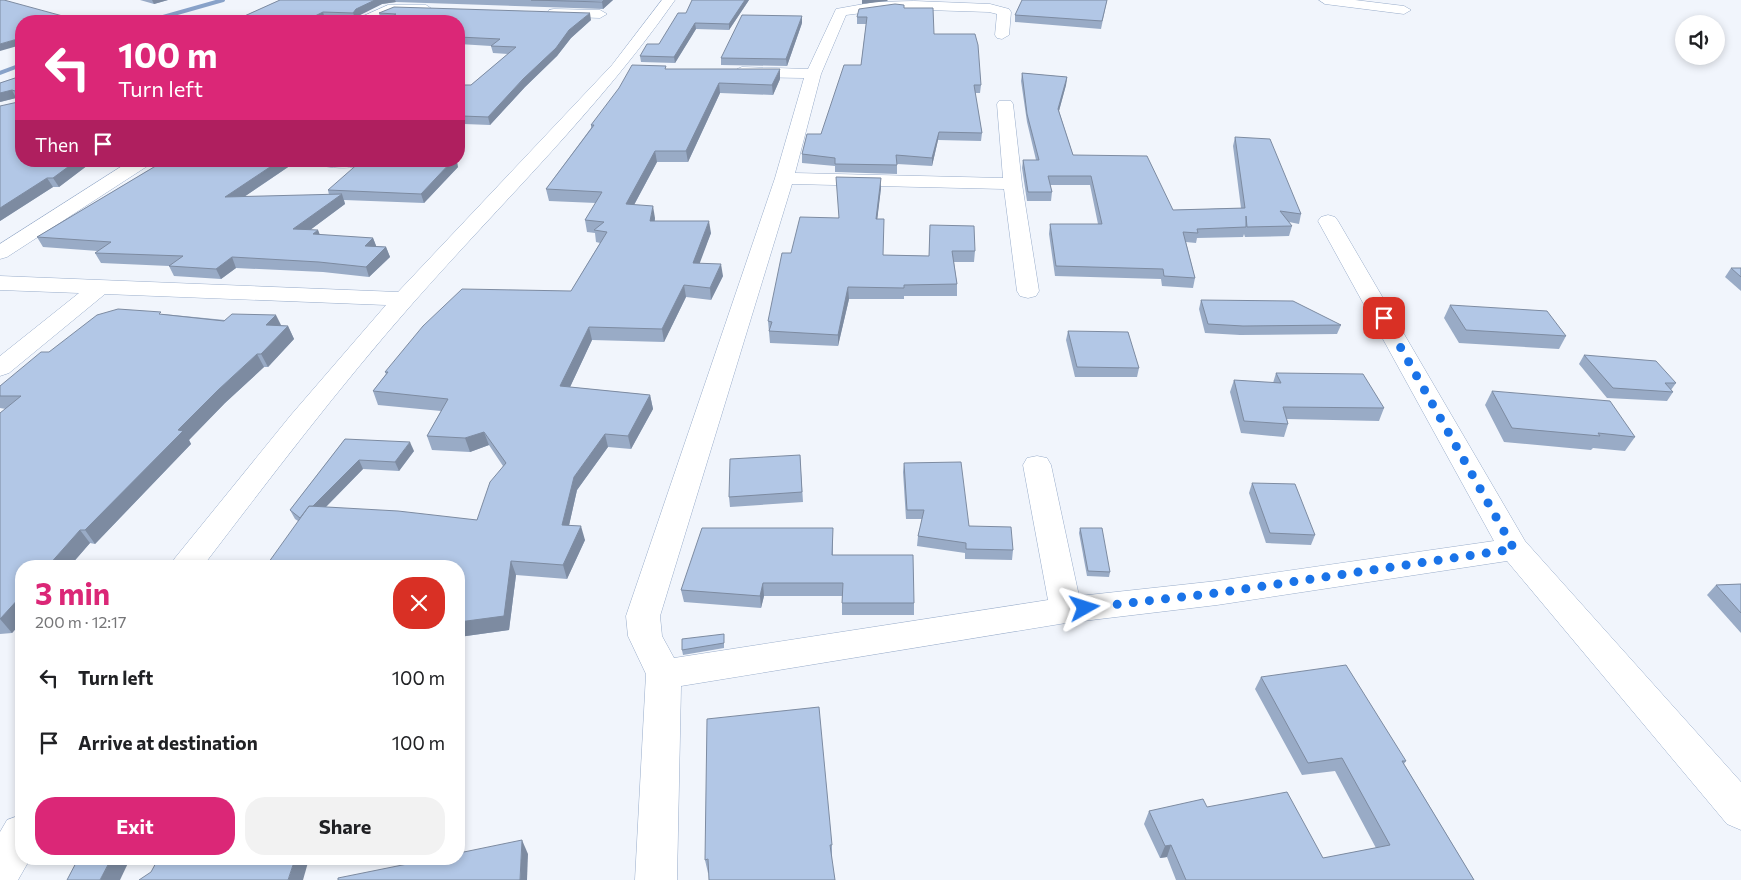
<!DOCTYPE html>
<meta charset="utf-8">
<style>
body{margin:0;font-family:Commissioner,sans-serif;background:#f2f2f2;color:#202124;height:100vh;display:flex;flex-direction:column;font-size:19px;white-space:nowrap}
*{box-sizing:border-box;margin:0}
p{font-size:16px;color:#757577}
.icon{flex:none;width:28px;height:28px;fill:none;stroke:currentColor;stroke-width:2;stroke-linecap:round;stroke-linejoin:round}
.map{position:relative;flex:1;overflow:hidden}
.drawer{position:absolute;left:15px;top:560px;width:450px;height:305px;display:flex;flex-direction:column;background:#fff;border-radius:20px;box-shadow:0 2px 8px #0003}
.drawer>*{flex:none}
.hud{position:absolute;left:15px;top:15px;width:450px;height:152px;border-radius:20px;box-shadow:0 2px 8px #0003;background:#db2777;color:#fff;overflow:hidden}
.fabs{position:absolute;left:1675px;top:15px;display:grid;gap:10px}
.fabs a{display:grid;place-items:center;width:50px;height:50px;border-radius:50%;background:#fff;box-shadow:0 2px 8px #0003;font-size:25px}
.pin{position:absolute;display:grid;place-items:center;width:42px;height:42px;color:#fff;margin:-21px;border-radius:10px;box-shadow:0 2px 8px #0006}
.me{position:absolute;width:55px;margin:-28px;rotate:84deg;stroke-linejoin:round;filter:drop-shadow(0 0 4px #0008)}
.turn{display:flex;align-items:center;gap:18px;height:105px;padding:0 20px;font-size:22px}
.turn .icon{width:65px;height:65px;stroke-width:2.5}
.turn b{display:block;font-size:35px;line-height:42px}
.then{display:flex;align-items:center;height:48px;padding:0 20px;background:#0003;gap:10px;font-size:19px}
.round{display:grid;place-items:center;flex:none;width:52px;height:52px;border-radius:20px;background:#f2f2f2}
.summary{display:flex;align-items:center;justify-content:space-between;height:85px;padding:0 20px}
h1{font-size:30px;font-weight:700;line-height:38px;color:#db2777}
.primary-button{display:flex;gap:10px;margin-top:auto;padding:10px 20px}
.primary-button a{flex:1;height:58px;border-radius:20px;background:#db2777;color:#fff;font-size:20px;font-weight:700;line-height:58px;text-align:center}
.primary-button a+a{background:#f2f2f2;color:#202124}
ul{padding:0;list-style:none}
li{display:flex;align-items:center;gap:15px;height:65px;padding:0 20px}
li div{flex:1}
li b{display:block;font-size:19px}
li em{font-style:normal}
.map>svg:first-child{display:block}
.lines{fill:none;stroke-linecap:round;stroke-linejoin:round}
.stream{stroke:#88a2c9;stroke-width:4}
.street-casing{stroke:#98acca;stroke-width:1}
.street{fill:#fff;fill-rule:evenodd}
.wall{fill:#99abc6}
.shaded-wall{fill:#7d8ba1}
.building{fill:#b2c7e6;stroke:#7d8ba1}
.route{stroke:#1a73e8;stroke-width:9;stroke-dasharray:0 16.2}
</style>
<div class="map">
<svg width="1741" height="880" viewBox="0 0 1741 880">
<rect width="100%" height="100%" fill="#f1f5fc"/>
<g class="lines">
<g class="stream">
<path d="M149 21 223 0"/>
<path d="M0 73 21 65"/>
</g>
<defs>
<g id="street">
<path d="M662 0H675C599 109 501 203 413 303 339 387 271 477 203 566H170L175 558 291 415 386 305 105 294 9 373 0 376V356L79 293 0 290V276L398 292 612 65Z"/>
<path d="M1319 0H1355L1404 6 1411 10 1404 14 1325 4Z"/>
<path d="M914 1 990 4 1009 9 1011 12 1009 35 1002 39 997 38 995 35 997 14 989 12 895 9 846 15 821 74 795 173 1003 178 997 104 999 101H1011L1013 104 1022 184 1039 291 1036 296 1028 298 1020 296 1017 291 1004 189 792 184 660 616 662 636 674 658 1048 600 1023 465 1027 458 1037 456 1047 458 1051 465 1079 596 1217 581 1494 541 1318 221 1321 217 1328 215 1335 217 1338 221 1525 541 1741 782V830L1727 824 1507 561 1217 605 1066 623 681 686 677 880H635L646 674 628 636 626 616 775 178 804 78 742 77 737 75 734 72 737 69 742 67 808 69 836 9 875 2Z"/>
<path d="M388 5H426L432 9 426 13H390L374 21H357L359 18Z"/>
<path d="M554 9 600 10 607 14 600 18 549 16 547 13 549 10Z"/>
<path d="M130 161H152L149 165 7 257 0 259V244Z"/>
<path d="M316 161H362V162L359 166C347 169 331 168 319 165Z"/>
<path d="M21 815V859H30L18 880H0V832L7 820Z"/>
</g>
</defs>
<use href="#street" class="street-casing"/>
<use href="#street" class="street"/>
</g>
<g class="wall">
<path d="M140 0H168L154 4Z"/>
<path d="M280 0H613L603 9 396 2 382 4 358 16 356 20 325 19 321 21H196L240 18Z"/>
<path d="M749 0 729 30 696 29 675 63 641 62 640 56 659 44 686 13Z"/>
<path d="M1107 0 1101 29 1015 22V15Z"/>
<path d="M904 8 934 34 981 85 980 93H975L982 133 981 141 938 140 932 166 897 164V174L835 172V166L802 163V154L821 134 861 65 866 24H857V17Z"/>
<path d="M379 13 591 20 571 38 557 56 525 87 490 125 464 124 459 138V85H471L508 54 493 53 491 46 459 44V21L381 20Z"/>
<path d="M802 23 787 66 721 65V58Z"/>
<path d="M666 69 780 79 773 95 720 93 688 162H657L634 205 655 218V221L711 233 699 263 723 276 711 300 686 297 664 342 592 340 570 387 650 395 653 409 631 449 608 447 577 490 569 525 585 540 567 579 516 575 509 630 459 637V566L298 521 295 519 290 510 345 439 414 451 399 471 363 469 326 507 477 520 503 466 489 445 470 452 432 450 427 436 441 411 378 405 373 391 386 374 385 372 571 291 600 243 596 242 595 233 587 232 585 220 596 203 549 201 546 189 591 128V125Z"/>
<path d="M1022 73 1067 77 1066 85 1059 111 1073 155 1173 210 1241 208 1233 146 1235 137 1301 214 1299 224 1289 222 1292 226 1289 236 1245 237 1244 234 1243 237 1197 238 1196 243 1186 242 1195 278 1193 288 1162 286 1161 279 1055 276 1049 234 1050 224H1098L1090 185H1050L1052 192 1051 201H1027L1022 168 1023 160H1036L1027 122 1021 81Z"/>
<path d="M21 76V161H86L88 165 59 187H53L0 221 18 99 16 98 0 102V83Z"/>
<path d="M164 161H297L244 197 329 195 328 190 458 167 424 203 344 200 345 204 310 230H318L319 235 373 238 376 246 386 247 390 257 369 277 323 272 236 268 221 279 174 276 169 266 101 263 95 253 98 251 43 247 37 237Z"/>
<path d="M881 188 877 219 883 255 929 256 930 225 975 251 974 262H954L957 284V296H904V299H849L838 346 770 343 768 321 791 253 838 218Z"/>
<path d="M1731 268H1741V291L1725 277Z"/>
<path d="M1201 300 1341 325 1337 334 1240 335 1205 333 1199 309Z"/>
<path d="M1450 305 1566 336 1559 349 1459 343 1444 318Z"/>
<path d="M163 314 288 326 294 339 268 367H264L225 403 189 440 191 444 95 544 90 543 70 566H21V623L12 633 0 634V413L6 409 0 408V386L49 352Z"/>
<path d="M1068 331 1139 368 1137 377H1075L1066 340Z"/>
<path d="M1584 355 1676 383 1671 390 1673 392 1667 401 1607 398 1579 364Z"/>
<path d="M1276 373 1384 408 1379 421 1287 419 1288 424 1284 437 1241 433 1230 392 1234 380 1273 383Z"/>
<path d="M1492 391 1635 437 1625 451 1593 448 1591 450 1504 442 1485 405Z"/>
<path d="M800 455 803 502 730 507 729 497Z"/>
<path d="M904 463 969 526 1013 550 1012 560 965 559V553L917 546 918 536 922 519H906L903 472Z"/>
<path d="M1252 483 1315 535 1311 545 1266 543 1249 493Z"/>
<path d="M1080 528 1110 572 1109 577 1087 576 1079 533Z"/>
<path d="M833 540V555L914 603V615H842V596H764L761 608 684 602 681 590Z"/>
<path d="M1741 584V633L1707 595 1716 585Z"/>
<path d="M724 640V648L683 655 682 650Z"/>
<path d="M1261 677 1406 761 1404 764 1474 880H1176L1167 857 1160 858 1144 824 1149 811 1207 807 1323 858 1376 848 1335 771 1302 775 1255 689Z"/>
<path d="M832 845V859L708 873 705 860Z"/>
</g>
<g class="shaded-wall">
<path d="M152 0H168L154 4Z"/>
<path d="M375 0H395L396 2 382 4 358 16 356 20 353 13 356 9Z"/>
<path d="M604 0H613L603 9 602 2Z"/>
<path d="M745 0H749L729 30V24Z"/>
<path d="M862 0H888L887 1 862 4Z"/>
<path d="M323 12 325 19 321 21H307V20Z"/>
<path d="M590 13 591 20 571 38 557 56 525 87 490 125 488 117 569 30Z"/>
<path d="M802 16V23L787 66 786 59Z"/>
<path d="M695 23 696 29 675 63 674 57Z"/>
<path d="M21 38V45L0 51V44Z"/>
<path d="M780 69V79L773 95 772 85Z"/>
<path d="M1067 77 1066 85 1057 118 1058 109Z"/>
<path d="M719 83 720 93 688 162 686 151Z"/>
<path d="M12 90 16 98 0 102V93Z"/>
<path d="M462 116 464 124 459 138V124Z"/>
<path d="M939 132 938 140 932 166V158Z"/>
<path d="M655 151 657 162 628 216 626 204Z"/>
<path d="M76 161H86L88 165 59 187 53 178Z"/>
<path d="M279 161H297L229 207 225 197Z"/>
<path d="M452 161H457L458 167 424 203 421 194Z"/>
<path d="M47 178 53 187 0 221V208Z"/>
<path d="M881 178V188L876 230V219Z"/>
<path d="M342 194 345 204 298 239 293 229Z"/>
<path d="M653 206 655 218 652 233 650 221Z"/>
<path d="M709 221 711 233 695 276 693 263Z"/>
<path d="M318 230 322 240 313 234Z"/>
<path d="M373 238 377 248 365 246Z"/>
<path d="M386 247 390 257 369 277 366 267Z"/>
<path d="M232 257 236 268 221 279 216 269Z"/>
<path d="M721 264 723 276 711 300 710 288Z"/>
<path d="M684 285 686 297 664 342 662 329Z"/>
<path d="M848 287 849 299 838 346V335Z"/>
<path d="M276 315 282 327 266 325Z"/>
<path d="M288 326 294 339 268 367 261 354Z"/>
<path d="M589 327 592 340 564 400 560 386Z"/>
<path d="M257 354 264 367 225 403 189 440 191 444 95 544 85 530 178 430 218 390Z"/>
<path d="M650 395 653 409 631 449 628 436Z"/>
<path d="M484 432 489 445 470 452 465 438Z"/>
<path d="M605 434 608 447 577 490 566 539 562 525 574 477Z"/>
<path d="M410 442 414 451 399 471 395 462Z"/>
<path d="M359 460 363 469 305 528 300 519Z"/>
<path d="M581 526 585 540 567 579 563 565Z"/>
<path d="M80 530 90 543 70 566H48Z"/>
<path d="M511 561 516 575 509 630 459 637V622Z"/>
<path d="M763 583 764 596 761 608 760 596Z"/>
<path d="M21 596V623L12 633 0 619Z"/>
<path d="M522 840 528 854 527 880H520Z"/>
<path d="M1171 845 1167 857 1160 858 1165 846Z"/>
<path d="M111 859H130L120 880H100Z"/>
<path d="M295 859H309L303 880H288Z"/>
</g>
<g class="building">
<path d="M0 0H4L81 21H21V38L0 44Z"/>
<path d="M280 0H375L356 9 353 13 323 12 307 20 295 19 291 21H196L206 16 240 18Z"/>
<path d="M531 0H604L602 2Z"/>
<path d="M692 0H745L729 24 695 23 674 57 640 56 647 44H659L678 13H686Z"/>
<path d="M1022 0H1107L1102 21 1015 15Z"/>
<path d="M895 4 904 5V8H933L934 34H975L978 45 981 85H974L982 133 939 132 932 158 896 155 897 165 835 164V158L802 154 807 134H821L844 65H861L867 17H857L859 9Z"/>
<path d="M394 7 590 13 569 30 556 48 523 79 488 117 462 116 459 124V85H471L516 47 491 46 500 39 459 37V21H384L396 14 379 13Z"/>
<path d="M742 15 802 16 786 59 721 58Z"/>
<path d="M632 65 666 66 665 69H780L772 85 719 83 686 151H655L626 204 653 206 650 221H709L693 263 721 264 710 288 684 285 662 329 589 327 560 386 650 395 628 436 605 434 574 477 562 525 581 526 563 565 511 561 504 616 459 622V566H266L309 506 398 511 477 520 490 482 506 463 484 432 465 438 427 436 448 399 373 391 388 372H385L423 326 462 289 571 291 607 232 594 230 604 222 585 220 602 192 546 189 594 125H591L619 88Z"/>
<path d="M1022 73 1067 77 1058 109 1073 155 1147 156 1173 210 1245 208 1235 137 1270 139 1301 214 1280 211 1292 226 1247 227 1246 216V227L1197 229 1198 233 1183 232 1195 278 1164 276 1163 269 1056 266 1050 224H1102L1091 176H1048L1052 192H1028L1023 160H1039L1027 114Z"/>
<path d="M21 76V161H76L53 178H47L0 208V106L18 102V92L12 90 0 93V83Z"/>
<path d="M164 161H279L225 197 342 194 293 229 318 230 313 234 373 238 365 246 386 247 366 267 319 262 232 257 216 269 169 266 183 256 95 253 111 242 37 237Z"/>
<path d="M361 161H452L421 194 328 190Z"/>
<path d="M836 177 881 178 876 219H884L883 255 929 256 930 225 974 226 975 251H952L957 284 904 285V288L848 287 838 335 769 331 772 322 768 321 782 253H791L800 217 839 218Z"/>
<path d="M1731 268H1741V277Z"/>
<path d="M1201 300 1293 301 1341 325 1243 326 1208 324Z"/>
<path d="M1450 305 1547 311 1566 336 1466 330Z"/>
<path d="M118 309 161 312 159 314 224 321 232 314 276 315 266 325 288 326 261 354H257L218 390 178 430 183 431 85 530H80L48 566H21V596L0 619V413L21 396H0V386L41 352H49L97 315Z"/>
<path d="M1068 331 1128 332 1139 368 1077 367Z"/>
<path d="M1584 355 1656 361 1676 383H1665L1673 392 1613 388Z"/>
<path d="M1276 373 1363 374 1384 408 1283 407 1288 424 1244 421 1234 380 1281 383Z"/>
<path d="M1492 391 1610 401 1635 437 1598 433 1600 436 1512 428Z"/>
<path d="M345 439 410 442 395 462 359 460 313 506H309L300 518 290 510Z"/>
<path d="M800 455 802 492 729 497 730 459Z"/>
<path d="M961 462 969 526 1011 527 1013 550 966 549V543L918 536 924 510H907L904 463Z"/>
<path d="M1252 483 1295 484 1315 535 1270 533Z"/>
<path d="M702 528H833L832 555H913L914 603H842L843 583H763L760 596 681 590Z"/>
<path d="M1080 528H1102L1110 572 1088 571Z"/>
<path d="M1741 584V613L1716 585Z"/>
<path d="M724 634V643L682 650V639Z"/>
<path d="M1346 665 1406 761H1402L1474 880H1186L1171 845 1165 846 1149 811 1203 799 1207 807 1287 792 1323 858 1390 845 1342 758 1308 763 1261 677Z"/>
<path d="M819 707 832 845H830L835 880H709L708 859 705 860 707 719Z"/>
<path d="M522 840 520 880H338V878L432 859H459V853Z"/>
<path d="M78 859H111L100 880H67Z"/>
<path d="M158 859H295L288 880H139L151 872Z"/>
</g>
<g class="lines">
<path class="route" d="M1085 608 1217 593 1514 549 1384 318"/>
</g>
</svg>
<div class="fabs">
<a><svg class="icon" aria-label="sound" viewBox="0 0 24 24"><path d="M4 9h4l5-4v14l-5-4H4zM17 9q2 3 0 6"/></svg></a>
</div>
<div class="pin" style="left:1384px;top:318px;background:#d93025"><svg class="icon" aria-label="arrive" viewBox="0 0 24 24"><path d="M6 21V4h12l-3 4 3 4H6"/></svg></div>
<svg class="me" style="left:1085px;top:608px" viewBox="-20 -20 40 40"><path d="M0-17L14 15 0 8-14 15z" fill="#1a73e8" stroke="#fff" stroke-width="4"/></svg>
<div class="hud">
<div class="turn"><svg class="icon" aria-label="left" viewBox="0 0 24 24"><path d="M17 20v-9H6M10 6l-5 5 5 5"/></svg><div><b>100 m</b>Turn left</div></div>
<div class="then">Then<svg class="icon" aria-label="arrive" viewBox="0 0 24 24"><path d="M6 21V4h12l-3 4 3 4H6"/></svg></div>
</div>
<section class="drawer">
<div class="summary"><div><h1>3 min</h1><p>200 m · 12:17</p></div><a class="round" style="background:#d93025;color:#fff"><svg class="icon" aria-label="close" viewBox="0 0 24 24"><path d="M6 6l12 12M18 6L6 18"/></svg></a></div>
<ul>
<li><svg class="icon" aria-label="left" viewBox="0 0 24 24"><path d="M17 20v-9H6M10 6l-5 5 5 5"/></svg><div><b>Turn left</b></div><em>100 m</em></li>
<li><svg class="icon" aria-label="arrive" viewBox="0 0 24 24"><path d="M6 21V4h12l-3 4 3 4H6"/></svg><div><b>Arrive at destination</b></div><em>100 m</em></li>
</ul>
<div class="primary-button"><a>Exit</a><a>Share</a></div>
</section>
</div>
